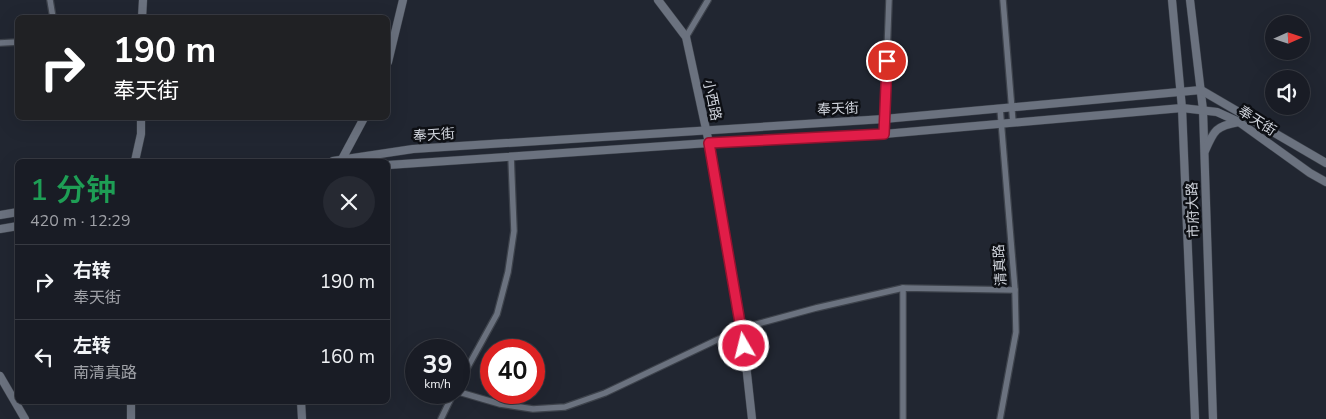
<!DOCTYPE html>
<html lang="zh">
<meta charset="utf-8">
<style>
body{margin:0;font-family:"Nunito Sans","Noto Sans SC",sans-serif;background:#262932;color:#f1f3f6;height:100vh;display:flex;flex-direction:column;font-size:19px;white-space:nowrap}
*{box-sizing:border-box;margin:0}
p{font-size:16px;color:#9fa1a7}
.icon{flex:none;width:28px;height:28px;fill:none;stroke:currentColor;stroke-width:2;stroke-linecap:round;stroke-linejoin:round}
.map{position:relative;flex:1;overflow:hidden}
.side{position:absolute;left:15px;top:159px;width:375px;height:245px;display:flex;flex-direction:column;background:#191c25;border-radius:8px;box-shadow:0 5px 20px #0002,0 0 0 1px #373a42}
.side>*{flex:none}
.banner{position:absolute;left:15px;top:15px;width:375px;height:105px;border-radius:8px;box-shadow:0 5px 20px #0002,0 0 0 1px #373a42;background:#202124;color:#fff;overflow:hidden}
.needle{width:32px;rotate:87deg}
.buttons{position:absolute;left:1265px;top:15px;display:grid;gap:10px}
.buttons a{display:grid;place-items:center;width:45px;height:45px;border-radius:50%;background:#191c25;box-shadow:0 5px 20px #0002,0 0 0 1px #373a42;font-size:25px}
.speed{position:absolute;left:405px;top:339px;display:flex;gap:10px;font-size:25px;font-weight:700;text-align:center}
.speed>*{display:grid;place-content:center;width:65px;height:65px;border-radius:50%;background:#191c25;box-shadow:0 5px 20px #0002,0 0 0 1px #373a42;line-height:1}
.speed small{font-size:12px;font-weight:400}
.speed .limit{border:8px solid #d22;background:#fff;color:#111}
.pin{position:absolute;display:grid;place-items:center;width:42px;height:42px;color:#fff;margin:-21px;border:2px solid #fff;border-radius:50%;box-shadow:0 1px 5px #0007}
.me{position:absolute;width:55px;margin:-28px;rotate:352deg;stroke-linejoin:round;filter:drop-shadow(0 0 4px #0008)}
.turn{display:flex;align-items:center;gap:18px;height:105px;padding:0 15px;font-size:22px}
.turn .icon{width:65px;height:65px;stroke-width:2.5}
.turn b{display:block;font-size:35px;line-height:42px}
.round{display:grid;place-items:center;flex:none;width:52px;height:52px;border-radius:26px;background:#262932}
.summary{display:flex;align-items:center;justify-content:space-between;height:85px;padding:0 15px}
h1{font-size:30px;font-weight:600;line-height:38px;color:#1e9e55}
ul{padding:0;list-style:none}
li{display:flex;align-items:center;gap:15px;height:75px;padding:0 15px;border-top:1px solid #373a42}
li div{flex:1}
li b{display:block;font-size:19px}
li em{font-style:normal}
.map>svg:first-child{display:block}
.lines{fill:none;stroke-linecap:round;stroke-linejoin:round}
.street-casing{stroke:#3d424b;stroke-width:8}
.secondary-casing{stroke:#3d424b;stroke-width:9}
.street{stroke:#6b727f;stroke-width:5.5}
.secondary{stroke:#6b727f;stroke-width:8}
.route-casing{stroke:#92132f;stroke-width:12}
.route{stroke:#e11d48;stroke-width:9}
.labels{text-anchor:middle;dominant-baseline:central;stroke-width:5;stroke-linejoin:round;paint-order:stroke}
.street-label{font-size:14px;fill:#cfd3db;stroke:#0d0f14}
</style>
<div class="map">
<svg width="1326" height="419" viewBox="0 0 1326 419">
<rect width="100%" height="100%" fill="#212631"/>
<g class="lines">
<defs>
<g id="street">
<path d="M50 0 53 18"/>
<path d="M1003 0 1013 123"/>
<path d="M686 37 708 0"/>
<path d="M0 43 18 42"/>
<path d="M884 134 889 0"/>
<path d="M903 288V419"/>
<path d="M459 383 497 314 508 272 514 231 511 156"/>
<path d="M459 392 500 404 533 409 565 407 605 393 742 328 816 308 903 288 1015 290"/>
<path d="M441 419 454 392"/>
<path d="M1000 419 1016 332 1015 290 1000 108"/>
</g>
<g id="secondary">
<path d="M658 0 686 37 709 143 742 328 752 419"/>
<path d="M1172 0 1182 108 1195 419"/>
<path d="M1190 0 1203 110 1213 419"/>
<path d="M142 18 143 0"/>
<path d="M388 62 403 0"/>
<path d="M1205 151C1214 130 1216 126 1239 122"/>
<path d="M135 161 141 134V118"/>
<path d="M333 161 413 149 884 119 1201 90 1326 163"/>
<path d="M341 161 364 118"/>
<path d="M388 165 709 143 884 134 1182 108 1217 112 1239 122 1310 173 1326 182"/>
<path d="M0 215 18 212"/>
<path d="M0 229 18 226"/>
<path d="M0 376 25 419"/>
<path d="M131 401V419"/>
<path d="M301 401 302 419"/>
</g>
</defs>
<use href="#street" class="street-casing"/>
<use href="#secondary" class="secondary-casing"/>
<use href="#street" class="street"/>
<use href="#secondary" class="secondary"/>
</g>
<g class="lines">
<defs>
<path id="route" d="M744 346 709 143 884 134 887 61"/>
</defs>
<use href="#route" class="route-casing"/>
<use href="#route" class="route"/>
</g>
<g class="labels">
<g class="street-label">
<text transform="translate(712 100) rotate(78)">小西路</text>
<text transform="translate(838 109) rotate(-3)">奉天街</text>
<text transform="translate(1257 121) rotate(33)">奉天街</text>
<text transform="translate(434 135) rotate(-4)">奉天街</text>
<text transform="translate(1193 210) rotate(-92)">市府大路</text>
<text transform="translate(1000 265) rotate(-94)">清真路</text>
</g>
</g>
</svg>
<div class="buttons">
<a><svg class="needle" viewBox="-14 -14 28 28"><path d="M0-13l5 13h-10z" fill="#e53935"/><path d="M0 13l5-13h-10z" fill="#9fa1a7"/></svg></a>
<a><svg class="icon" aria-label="sound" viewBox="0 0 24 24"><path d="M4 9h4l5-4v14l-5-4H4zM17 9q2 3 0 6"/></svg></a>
</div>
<div class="speed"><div>39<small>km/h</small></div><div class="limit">40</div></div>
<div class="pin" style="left:887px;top:61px;background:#d93025"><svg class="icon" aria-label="arrive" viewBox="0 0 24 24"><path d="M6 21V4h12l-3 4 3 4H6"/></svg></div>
<svg class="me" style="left:744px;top:346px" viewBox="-20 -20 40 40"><circle r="17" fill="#e11d48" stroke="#fff" stroke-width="3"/><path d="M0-11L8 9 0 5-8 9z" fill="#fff"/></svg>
<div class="banner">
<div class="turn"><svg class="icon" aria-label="right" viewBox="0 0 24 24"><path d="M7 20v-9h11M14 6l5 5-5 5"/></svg><div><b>190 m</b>奉天街</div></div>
</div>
<section class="side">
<div class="summary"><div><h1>1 分钟</h1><p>420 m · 12:29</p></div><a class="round"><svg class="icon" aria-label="close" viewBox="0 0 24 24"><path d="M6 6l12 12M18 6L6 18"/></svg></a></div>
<ul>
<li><svg class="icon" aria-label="right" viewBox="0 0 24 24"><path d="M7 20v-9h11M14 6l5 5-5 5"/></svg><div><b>右转</b><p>奉天街</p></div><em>190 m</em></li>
<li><svg class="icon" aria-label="left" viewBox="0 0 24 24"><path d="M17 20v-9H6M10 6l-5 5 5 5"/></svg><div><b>左转</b><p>南清真路</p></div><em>160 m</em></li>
</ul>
</section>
</div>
